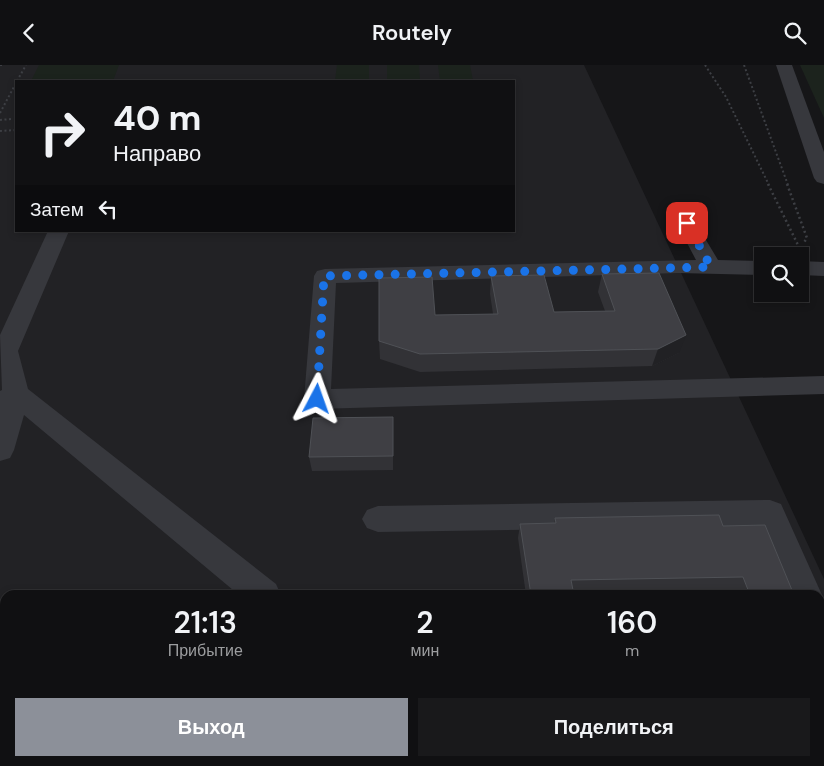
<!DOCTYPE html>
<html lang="ru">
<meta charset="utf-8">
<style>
body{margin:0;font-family:"DM Sans",sans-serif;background:#19191b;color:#f1f3f6;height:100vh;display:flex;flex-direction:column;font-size:19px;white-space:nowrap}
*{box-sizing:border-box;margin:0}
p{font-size:16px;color:#9c9d9f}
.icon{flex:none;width:28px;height:28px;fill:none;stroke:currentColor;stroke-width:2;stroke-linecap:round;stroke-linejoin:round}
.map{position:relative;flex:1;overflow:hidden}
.panel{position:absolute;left:0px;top:525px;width:825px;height:176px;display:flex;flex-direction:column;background:#101012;border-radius:15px 15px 0 0;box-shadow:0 2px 8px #0003,0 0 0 1px #303032}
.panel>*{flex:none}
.banner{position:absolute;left:15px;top:15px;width:500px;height:152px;border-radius:0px;box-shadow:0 2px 8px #0003,0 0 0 1px #303032;background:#101012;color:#f1f3f6;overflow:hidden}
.controls{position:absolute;left:754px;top:182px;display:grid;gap:10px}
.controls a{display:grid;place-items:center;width:55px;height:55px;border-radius:0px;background:#101012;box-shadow:0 2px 8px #0003,0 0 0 1px #303032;font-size:25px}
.pin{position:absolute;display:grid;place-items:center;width:42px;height:42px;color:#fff;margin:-21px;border-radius:10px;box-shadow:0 2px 8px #0006}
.me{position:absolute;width:55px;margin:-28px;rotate:4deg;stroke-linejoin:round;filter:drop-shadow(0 0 4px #0008)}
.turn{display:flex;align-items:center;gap:18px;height:105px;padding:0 15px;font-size:22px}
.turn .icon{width:65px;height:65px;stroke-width:2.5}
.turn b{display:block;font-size:35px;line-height:42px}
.then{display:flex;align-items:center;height:48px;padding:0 15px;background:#0003;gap:10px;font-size:19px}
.eta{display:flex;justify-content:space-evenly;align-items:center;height:85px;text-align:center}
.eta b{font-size:30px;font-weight:600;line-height:35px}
.primary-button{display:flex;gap:10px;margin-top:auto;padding:10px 15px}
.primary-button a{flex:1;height:58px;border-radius:0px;background:#8c9099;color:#fff;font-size:20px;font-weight:600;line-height:58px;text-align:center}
.primary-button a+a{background:#19191b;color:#f1f3f6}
header{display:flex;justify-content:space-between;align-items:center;height:65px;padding:0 15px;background:#101012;font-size:22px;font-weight:600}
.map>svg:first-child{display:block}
.built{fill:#222225;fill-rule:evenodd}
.green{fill:#1c231d}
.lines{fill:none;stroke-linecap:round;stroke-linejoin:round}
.path-far2{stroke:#3d3f44;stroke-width:2;stroke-dasharray:2 2.5;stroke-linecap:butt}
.path-far1{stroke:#3d3f44;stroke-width:2.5;stroke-dasharray:2 3;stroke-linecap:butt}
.path{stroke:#3d3f44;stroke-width:4;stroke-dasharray:3 5;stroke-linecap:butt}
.minor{fill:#37383d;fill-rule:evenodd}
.wall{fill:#323236}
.shaded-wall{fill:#212124}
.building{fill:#3f3f44;stroke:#4f5156}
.route{stroke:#1a73e8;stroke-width:9;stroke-dasharray:0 16.2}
</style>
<header><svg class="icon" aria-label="back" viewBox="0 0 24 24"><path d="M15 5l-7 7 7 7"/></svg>Routely<svg class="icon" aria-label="search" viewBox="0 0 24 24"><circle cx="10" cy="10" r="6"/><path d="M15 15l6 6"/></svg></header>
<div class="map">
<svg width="824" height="701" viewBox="0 0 824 701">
<rect width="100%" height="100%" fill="#161618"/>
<path class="built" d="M0 0H584L824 514V701H0ZM16 16H514V166H16ZM5 530H820V696H5Z"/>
<g class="green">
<path d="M39 0H119L113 16H31Z"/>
<path d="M337 0H369V16H335Z"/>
<path d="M387 0H419L420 16H387Z"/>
<path d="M438 0H470L473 16H440Z"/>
<path d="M800 0H824V53Z"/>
</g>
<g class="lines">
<g class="path-far2">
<path d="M0 0H3"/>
<path d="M705 0 726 32 769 120"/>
<path d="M744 0 788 120"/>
<path d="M17 16 26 0"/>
<path d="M0 48 16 18"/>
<path d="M0 55 11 54"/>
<path d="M0 66 16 65"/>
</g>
<g class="path-far1">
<path d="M768 119 798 180"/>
<path d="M787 119 807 173 803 179"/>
</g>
<path class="path" d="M243 696V701"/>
<g class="minor">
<path d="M776 0H792L824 87V119L817 117 814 113Z"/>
<path d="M687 153 694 155 718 195 762 196V210L678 208 336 218 331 324 824 311V329L317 344 307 341 304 334 314 211 317 206 325 204 696 195 677 159 680 155Z"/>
<path d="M48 166H69L18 286 28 324 276 519 281 530H239L24 350 14 385 10 393 0 396V326L2 325 0 270Z"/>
<path d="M800 196 824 197V211L800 210Z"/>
<path d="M770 435 781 439 822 530 820 534V530H788L760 461 378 467 367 463 362 454 367 445 378 441Z"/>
<path d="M820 549 824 550V591L820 589Z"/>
<rect x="820" y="598" width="4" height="36"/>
<path d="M447 696H491L493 701H449Z"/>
</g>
</g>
<g class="wall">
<path d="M602 209 679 288 652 301 420 307 380 294 379 276 435 250 493 249 490 229 491 211 554 247 605 246 598 227Z"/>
<path d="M393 352V405L312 406 309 392Z"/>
<path d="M555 453 723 461 794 530H736L735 525 573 528 574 530H526L518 473 520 459 554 458Z"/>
</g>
<path class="shaded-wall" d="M686 270 679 288 652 301 658 284Z"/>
<g class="building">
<path d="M659 208 686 270 658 284 420 289 379 276V213L432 212 435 250 498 249 491 211 544 210 554 247 615 246 602 209Z"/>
<path d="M393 352V391L309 392 313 353Z"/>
<path d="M719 450 723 461 765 460 794 530H750L743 512 571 515 574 530H531L520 459 556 458 555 453Z"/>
</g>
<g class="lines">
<path class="route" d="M317 334 324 211 711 202 687 158"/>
</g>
</svg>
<div class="controls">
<a><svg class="icon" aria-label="search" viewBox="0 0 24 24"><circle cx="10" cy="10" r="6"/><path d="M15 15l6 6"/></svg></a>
</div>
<div class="pin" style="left:687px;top:158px;background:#d93025"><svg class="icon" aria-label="arrive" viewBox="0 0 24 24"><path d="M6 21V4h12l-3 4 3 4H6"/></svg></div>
<svg class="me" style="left:317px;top:334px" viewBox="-20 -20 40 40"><path d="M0-17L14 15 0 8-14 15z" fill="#1a73e8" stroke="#fff" stroke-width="4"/></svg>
<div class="banner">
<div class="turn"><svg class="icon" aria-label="right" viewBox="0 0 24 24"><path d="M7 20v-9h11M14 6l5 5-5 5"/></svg><div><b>40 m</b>Направо</div></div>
<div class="then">Затем<svg class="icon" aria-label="left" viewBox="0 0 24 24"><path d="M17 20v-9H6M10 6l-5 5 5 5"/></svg></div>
</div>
<section class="panel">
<div class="eta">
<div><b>21:13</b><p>Прибытие</p></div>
<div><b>2</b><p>мин</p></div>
<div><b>160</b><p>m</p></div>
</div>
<div class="primary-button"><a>Выход</a><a>Поделиться</a></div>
</section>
</div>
